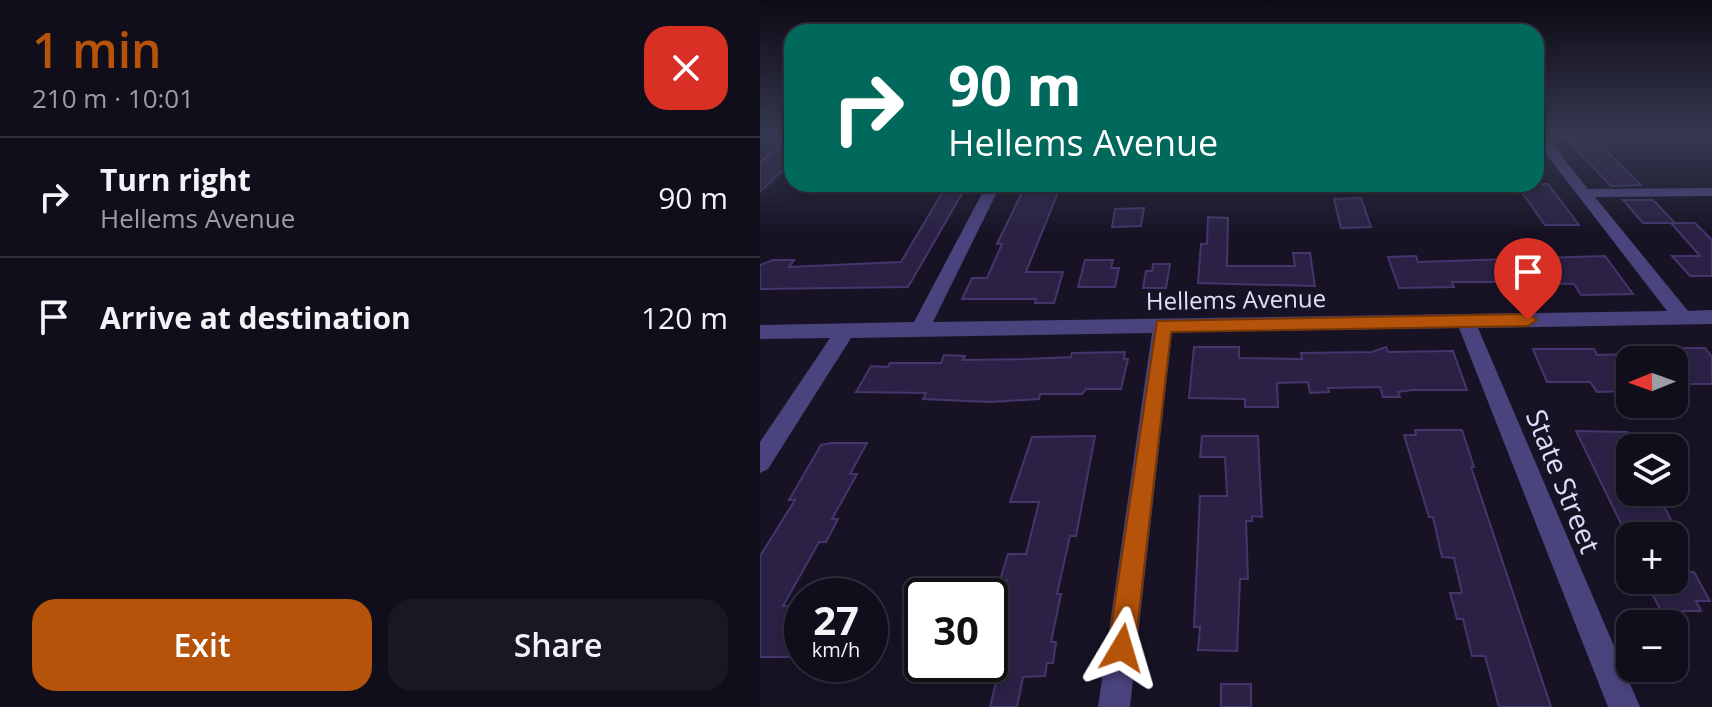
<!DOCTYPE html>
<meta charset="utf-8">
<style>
body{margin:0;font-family:"Open Sans",sans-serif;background:#1a1725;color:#f1f3f6;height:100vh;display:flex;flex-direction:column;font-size:30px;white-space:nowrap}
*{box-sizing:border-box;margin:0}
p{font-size:26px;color:#9c9ca3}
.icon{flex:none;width:44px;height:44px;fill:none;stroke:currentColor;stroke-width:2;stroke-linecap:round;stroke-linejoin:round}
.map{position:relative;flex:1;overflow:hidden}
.drawer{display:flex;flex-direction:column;background:#110e1c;width:760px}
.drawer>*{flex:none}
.guide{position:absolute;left:24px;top:24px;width:760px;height:168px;border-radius:24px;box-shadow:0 4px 12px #0003,0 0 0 2px #302e3b;background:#00695c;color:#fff;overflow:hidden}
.needle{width:52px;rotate:269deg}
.controls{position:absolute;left:856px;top:346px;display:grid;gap:16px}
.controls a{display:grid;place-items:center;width:72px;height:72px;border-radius:16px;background:#110e1c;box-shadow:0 4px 12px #0003,0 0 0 2px #302e3b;font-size:40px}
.speed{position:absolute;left:24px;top:578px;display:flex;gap:16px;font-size:40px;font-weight:700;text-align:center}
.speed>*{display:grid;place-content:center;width:104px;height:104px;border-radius:50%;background:#110e1c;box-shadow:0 4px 12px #0003,0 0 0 2px #302e3b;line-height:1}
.speed small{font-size:20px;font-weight:400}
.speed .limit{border:4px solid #111;border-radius:12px;background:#fff;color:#111}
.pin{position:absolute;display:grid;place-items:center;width:68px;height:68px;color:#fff;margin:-82px -34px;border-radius:50% 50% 50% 0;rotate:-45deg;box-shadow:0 0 8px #0007}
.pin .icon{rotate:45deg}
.me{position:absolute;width:88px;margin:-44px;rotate:7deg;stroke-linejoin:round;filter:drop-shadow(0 0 6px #0008)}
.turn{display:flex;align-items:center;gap:28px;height:168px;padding:0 32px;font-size:36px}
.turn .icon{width:104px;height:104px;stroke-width:2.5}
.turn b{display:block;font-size:56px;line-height:68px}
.round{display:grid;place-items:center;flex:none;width:84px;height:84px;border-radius:24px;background:#1a1725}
.headline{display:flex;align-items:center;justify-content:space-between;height:136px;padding:0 32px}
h1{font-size:48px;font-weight:600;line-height:60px;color:#b45309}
.primary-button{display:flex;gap:16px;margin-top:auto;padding:16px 32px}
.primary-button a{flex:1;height:92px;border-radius:24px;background:#b45309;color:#fff;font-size:32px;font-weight:600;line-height:92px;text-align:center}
.primary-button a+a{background:#1a1725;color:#f1f3f6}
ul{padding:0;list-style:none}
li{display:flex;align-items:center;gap:24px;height:120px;padding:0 32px;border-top:2px solid #302e3b}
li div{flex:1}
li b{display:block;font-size:30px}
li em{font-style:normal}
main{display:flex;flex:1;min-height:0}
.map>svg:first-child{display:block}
.building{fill:#2a2144;stroke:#44366d;stroke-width:2}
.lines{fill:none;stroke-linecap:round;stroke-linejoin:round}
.minor{fill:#4a447e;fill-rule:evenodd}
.route{fill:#b45309;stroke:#753606;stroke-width:2}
.labels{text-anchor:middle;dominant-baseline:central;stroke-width:7;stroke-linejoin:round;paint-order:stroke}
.street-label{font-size:24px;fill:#e1dcfa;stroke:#171325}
.near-street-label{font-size:28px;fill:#e1dcfa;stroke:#171325}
</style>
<main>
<section class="drawer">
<div class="headline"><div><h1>1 min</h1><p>210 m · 10:01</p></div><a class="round" style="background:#d93025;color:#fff"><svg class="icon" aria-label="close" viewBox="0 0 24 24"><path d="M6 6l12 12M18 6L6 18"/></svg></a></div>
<ul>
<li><svg class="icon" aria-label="right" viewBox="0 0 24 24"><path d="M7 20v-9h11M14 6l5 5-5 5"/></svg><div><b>Turn right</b><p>Hellems Avenue</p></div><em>90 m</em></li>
<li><svg class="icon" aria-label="arrive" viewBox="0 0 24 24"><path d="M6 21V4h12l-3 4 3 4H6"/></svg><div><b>Arrive at destination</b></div><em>120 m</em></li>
</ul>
<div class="primary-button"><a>Exit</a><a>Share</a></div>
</section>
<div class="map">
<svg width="952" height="707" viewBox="0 0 952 707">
<rect width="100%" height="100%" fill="#171325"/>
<g class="building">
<path d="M29 135 32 161 0 192V163Z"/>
<path d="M802 135H830L881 185 851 186Z"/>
<path d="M266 184 301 185 266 272H303L294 303H275L276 299H202L212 278H227L242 244H237Z"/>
<path d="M756 184H788L819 225H785Z"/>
<path d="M207 185 148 287 0 289V265L13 260H34L29 267 141 262 186 186Z"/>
<path d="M601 198 611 227 581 228 574 199Z"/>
<path d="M863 200H893L915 223H883Z"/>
<path d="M384 208 381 226 352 227 355 209Z"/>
<path d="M448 217 468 218 467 266H535L533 253H550L555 286 438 283 441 244H447Z"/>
<path d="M911 223H935L952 240V276H930L912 256H940Z"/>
<path d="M656 256 658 262 845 256 873 294 821 295 814 284 752 282H692L694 287 639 288 628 257Z"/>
<path d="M325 260H353L351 268H359L355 287H318Z"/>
<path d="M393 264H410L406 288H383L386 271H392Z"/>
<path d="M434 347H479V358L542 359 541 353 612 352 626 347 628 352 693 351 707 390H652L638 392 640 397H623L620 387 568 388 569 392 550 393 548 382 517 383 518 407H485V399L429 398Z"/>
<path d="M914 348H945L952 357V384H924L919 377H914Z"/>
<path d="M773 349H834L837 355 870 354V391L837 392 830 382H787Z"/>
<path d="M365 352 364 359H368L361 389H326L322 394H280L279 399 231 402 163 399 166 393 96 392 111 366 128 367 130 363H181L184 355 205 356 203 360 266 359 311 357 312 353Z"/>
<path d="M655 430H702L714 467H711L791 707H739L725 656H712L703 619H697L690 593H702L694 558 682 557 673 517H669L644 435H656Z"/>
<path d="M816 431 867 432 876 448H864L870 458V492H896L920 536H867Z"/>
<path d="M335 436 316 536H310L297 594H301L291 642H296L293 663H287L285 676 263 677 257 707H230L237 678H230V641L247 580H240L248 554H266L279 502H250L272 437Z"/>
<path d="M442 436H498L502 517 492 516V521H486L488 579H480L477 651 438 650 440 627H434L440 496H467L465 457H440Z"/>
<path d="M71 443H107L90 474H97L72 519H78L66 542H59L23 606H42V657H0V556L35 500H29L61 445Z"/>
<path d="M934 572 950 601H936L941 611H901L885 580H914V573Z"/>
<rect x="461" y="684" width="30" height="23"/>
</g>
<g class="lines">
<path class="minor" d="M776 135H785L828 189 952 188V196L835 197 928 311 952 310V324L718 328 880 707H848L699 328 412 332 370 707H338L392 333 91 338 8 469 0 473V442L70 338 0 339V325L154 322 227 184H241L173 322 907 311 776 141Z"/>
</g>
<linearGradient id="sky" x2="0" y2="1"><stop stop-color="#0d0a14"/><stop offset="0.58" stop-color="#363951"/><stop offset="1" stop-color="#363951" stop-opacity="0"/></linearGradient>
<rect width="952" height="234" fill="url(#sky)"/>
<path class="route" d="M768 314 777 320 768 326 411 332 375 648 371 658 362 662 352 658 348 648 397 321Z"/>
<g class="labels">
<g class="street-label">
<text transform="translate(476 299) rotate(-1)">Hellems Avenue</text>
</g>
<g class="near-street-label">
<text transform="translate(804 481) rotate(68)">State Street</text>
</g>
</g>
</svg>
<div class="controls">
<a><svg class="needle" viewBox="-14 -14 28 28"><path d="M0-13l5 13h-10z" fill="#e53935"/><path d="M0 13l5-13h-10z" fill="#9c9ca3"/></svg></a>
<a><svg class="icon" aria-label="layers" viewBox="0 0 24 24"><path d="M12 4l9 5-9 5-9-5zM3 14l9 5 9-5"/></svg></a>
<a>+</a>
<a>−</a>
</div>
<div class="speed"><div>27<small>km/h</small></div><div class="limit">30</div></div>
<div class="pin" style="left:768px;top:320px;background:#d93025"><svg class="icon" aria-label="arrive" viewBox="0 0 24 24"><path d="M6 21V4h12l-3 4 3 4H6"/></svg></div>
<svg class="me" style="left:362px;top:648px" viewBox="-20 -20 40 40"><path d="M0-17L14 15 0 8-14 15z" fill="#b45309" stroke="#fff" stroke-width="4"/></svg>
<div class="guide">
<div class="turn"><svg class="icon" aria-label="right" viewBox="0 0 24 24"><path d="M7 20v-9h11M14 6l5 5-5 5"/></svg><div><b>90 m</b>Hellems Avenue</div></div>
</div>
</div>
</main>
